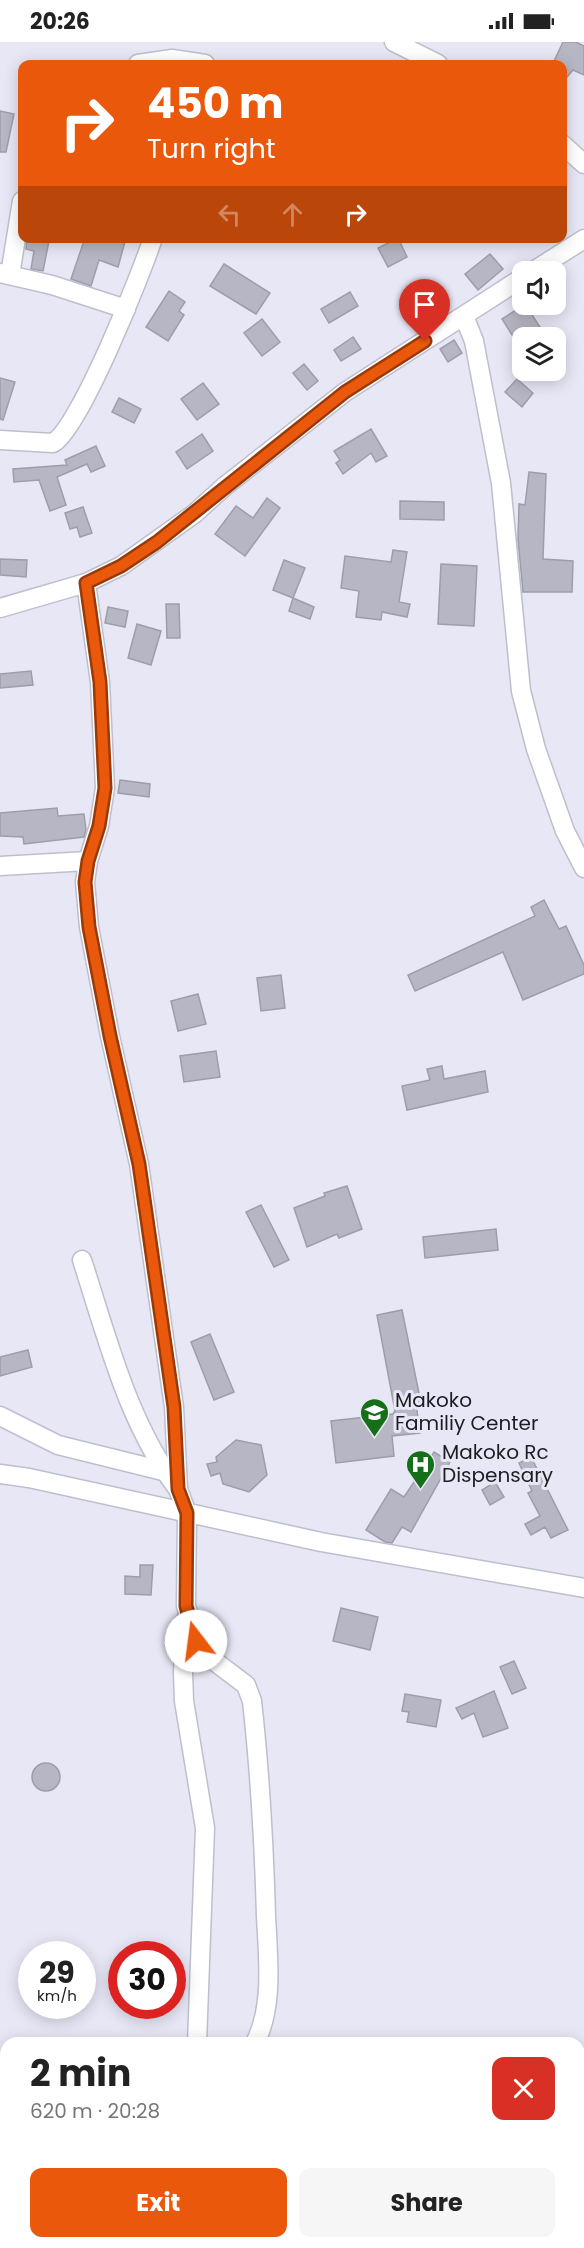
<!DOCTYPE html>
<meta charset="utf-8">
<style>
body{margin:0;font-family:Poppins,sans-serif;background:#f6f6f6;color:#222;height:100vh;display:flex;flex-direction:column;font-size:22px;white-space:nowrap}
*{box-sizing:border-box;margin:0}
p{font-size:20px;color:#767676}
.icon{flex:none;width:33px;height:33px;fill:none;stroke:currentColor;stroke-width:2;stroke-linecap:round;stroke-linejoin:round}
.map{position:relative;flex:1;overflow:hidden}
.sheet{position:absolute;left:0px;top:1995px;width:585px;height:212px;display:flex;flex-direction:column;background:#fff;border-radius:18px 18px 0 0;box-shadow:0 3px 15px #0003}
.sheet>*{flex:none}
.guide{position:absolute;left:18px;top:18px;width:549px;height:183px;border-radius:12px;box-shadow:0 3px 15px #0003;background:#ea580c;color:#fff;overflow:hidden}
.controls{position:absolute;left:512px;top:219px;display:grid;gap:12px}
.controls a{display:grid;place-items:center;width:54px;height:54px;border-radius:12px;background:#fff;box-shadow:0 3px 15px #0003;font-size:30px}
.speed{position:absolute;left:18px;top:1899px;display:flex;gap:12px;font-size:30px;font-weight:700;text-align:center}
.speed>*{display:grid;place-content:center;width:78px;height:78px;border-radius:50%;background:#fff;box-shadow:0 3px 15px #0003;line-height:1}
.speed small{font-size:15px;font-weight:400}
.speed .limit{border:9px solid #d22;background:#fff;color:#111}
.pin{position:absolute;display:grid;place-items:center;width:51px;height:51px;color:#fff;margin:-62px -26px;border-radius:50% 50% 50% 0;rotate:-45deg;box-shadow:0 0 6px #0007}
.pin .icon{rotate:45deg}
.me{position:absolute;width:66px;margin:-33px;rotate:345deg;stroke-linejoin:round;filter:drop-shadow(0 0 4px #0008)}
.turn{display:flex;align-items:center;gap:21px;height:126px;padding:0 30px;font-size:27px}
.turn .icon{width:78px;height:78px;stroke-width:2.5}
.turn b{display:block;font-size:42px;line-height:51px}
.lanes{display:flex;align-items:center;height:57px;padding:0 30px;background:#0003;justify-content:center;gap:30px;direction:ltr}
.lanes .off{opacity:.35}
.round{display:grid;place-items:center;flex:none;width:63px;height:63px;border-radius:12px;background:#f6f6f6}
.head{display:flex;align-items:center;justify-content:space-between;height:102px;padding:0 30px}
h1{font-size:36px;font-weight:700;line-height:45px}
.button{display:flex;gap:12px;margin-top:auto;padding:12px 30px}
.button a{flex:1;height:69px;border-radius:12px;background:#ea580c;color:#fff;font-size:24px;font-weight:700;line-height:69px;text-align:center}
.button a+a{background:#f6f6f6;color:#222}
.status{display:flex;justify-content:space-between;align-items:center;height:42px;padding:0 30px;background:#fff;direction:ltr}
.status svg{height:16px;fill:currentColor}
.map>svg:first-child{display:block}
.building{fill:#b6b6c4;stroke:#9d9eab;stroke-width:1.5}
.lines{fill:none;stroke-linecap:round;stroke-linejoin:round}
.minor-casing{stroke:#bebfcd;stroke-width:21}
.minor{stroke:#fff;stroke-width:18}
.route-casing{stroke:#983908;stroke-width:15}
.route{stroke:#ea580c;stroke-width:10}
.labels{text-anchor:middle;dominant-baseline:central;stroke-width:6;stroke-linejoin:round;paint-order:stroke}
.poi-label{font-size:20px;fill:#1c1d22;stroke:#e7e7f6;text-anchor:start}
</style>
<div class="status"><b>20:26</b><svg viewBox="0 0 49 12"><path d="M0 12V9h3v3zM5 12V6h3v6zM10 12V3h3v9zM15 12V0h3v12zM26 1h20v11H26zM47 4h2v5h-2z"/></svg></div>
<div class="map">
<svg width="584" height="2206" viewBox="0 0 584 2206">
<rect width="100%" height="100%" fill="#e7e7f6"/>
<g class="building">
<path d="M563 0H576L584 4V33L573 28 562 41V22L554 19Z"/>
<path d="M0 69 14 72 6 110H0Z"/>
<path d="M27 196 49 199 43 229 31 227 34 209 26 207Z"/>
<path d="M85 196H126L118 225 99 218 91 244 71 237Z"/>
<path d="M398 196 407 215 388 225 378 206Z"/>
<path d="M490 212 503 227 478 248 465 232Z"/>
<path d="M224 222 270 251 256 272 210 244Z"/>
<path d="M169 249 185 260 179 269 184 273 168 299 146 285Z"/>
<path d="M350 250 358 264 329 281 321 267Z"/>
<path d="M525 262 547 296H514L502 277Z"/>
<path d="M262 277 280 300 262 314 244 291Z"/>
<path d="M353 295 361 307 341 319 334 308Z"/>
<path d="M454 298 462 311 448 320 440 307Z"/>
<path d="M304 322 318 339 307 348 293 331Z"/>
<path d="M0 336 15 340 3 378 0 377Z"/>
<path d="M517 337 533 351 522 365 505 350Z"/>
<path d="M203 341 219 362 197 378 181 357Z"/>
<path d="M119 356 141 367 134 381 112 370Z"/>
<path d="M371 387 387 414 376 420 371 411 343 432 336 421 340 418 334 409Z"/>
<path d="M202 392 213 409 187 427 176 410Z"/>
<path d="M96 404 105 424 91 430 87 422 57 435 66 463 50 469 39 438 14 440 13 427 67 423 65 418Z"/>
<path d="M529 430 546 432 543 517 573 519 572 550H523L518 497 519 462 525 463Z"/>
<path d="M267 456 280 466 245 514 215 492 236 464 253 476Z"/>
<path d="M400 459 444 460V478L400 477Z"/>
<path d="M83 465 92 491 80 495 77 485 70 487 65 471Z"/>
<path d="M393 508 407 510 399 560 410 562 407 575 382 570 381 578 356 575 359 549 341 546 345 514 391 520Z"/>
<path d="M0 517 27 518 26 535 0 533Z"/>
<path d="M284 518 305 526 293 556 273 548Z"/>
<path d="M441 522 477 524 474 584 438 582Z"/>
<path d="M293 556 314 565 310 577 289 569Z"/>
<path d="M166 562H179L180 596H167Z"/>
<path d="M108 565 128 569 125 585 105 581Z"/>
<path d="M137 582 161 589 151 623 128 616Z"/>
<path d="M31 629 33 643 0 646V632Z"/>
<path d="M120 738 150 742 149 755 118 751Z"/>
<path d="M57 766 58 774 84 772 86 788 84 795 24 802 23 795 0 794V771Z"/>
<path d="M544 858 559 887 566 884 584 923V932L523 958 503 910 415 949 408 933 535 874 531 865Z"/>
<path d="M281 933 285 966 261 969 257 936Z"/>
<path d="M198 952 206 982 178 989 171 959Z"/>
<path d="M216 1009 220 1035 184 1040 180 1014Z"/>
<path d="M442 1024 444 1037 485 1029 488 1050 407 1068 402 1044 430 1038 427 1027Z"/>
<path d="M347 1144 362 1187 339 1196 337 1192 307 1205 294 1166 325 1154 324 1151Z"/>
<path d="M261 1163 289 1218 274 1225 246 1170Z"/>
<path d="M496 1187 498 1208 425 1216 423 1195Z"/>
<path d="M402 1268 421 1361H416L420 1391 392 1394 394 1414 336 1421 331 1379 393 1372 395 1369 377 1273Z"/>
<path d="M210 1292 234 1350 214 1358 191 1300Z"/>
<path d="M28 1308 32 1325 0 1334V1315Z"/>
<path d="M236 1398 261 1403 267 1433 249 1450 223 1442 220 1431 211 1434 207 1422 217 1420 216 1415Z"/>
<path d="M434 1410 450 1420 411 1490 402 1485 392 1501 385 1500 366 1488 391 1447 404 1455Z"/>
<path d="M531 1415 568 1488 551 1496 545 1485 531 1493 525 1482 540 1474 528 1451 532 1449 519 1421Z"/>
<path d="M495 1440 504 1455 490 1463 482 1448Z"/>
<path d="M140 1523H153L151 1553 125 1552V1534L140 1535Z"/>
<path d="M341 1566 378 1575 370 1608 333 1599Z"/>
<path d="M514 1619 526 1646 512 1652 500 1625Z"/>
<path d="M494 1649 508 1686 483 1695 474 1671 462 1677 456 1666Z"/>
<path d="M405 1652 441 1658 436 1685 407 1680 409 1670 402 1669Z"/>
<circle cx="46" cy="1735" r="14"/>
</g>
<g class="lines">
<defs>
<g id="minor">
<path d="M394 0 438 22"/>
<path d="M138 22 172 17 205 22"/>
<path d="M562 102 584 122"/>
<path d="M532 230 584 197"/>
<path d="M0 231 52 243 126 267"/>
<path d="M10 233 22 159"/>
<path d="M464 274 474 299 501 441 521 649 536 707 565 789 584 826"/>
<path d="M0 398 53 401C80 386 141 232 153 196"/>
<path d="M86 541 100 640 105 746 99 784 88 819 85 840 89 885 110 994 139 1122 174 1365 178 1447 187 1471 186 1564 201 1609 246 1643 252 1659C260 1731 264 1802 266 1874 268 1915 274 1964 255 2001"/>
<path d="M0 566 86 541 121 524 194 472 225 444 345 350 522 236"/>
<path d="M0 824 88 819"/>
<path d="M82 1218C107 1295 128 1382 178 1447"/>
<path d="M0 1374 58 1403 163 1429"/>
<path d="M0 1432 29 1436 321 1500 584 1546"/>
<path d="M185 1579 183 1631 184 1659 205 1786 197 2001"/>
<path d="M199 2200V2206"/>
</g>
</defs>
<use href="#minor" class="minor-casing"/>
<use href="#minor" class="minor"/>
</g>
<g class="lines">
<defs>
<path id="route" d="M196 1599 186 1564 187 1471 178 1447 174 1365 139 1122 110 994 89 885 85 840 88 819 99 784 105 746 100 640 86 541 121 524 157 500 345 350 425 299"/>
</defs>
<use href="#route" class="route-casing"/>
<use href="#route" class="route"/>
</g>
<defs>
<symbol id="school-pin" viewBox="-11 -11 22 30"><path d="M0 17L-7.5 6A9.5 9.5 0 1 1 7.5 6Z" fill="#156e18" stroke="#e7e7f6"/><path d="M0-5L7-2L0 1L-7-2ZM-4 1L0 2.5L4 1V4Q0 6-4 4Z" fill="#fff"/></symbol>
<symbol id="hospital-pin" viewBox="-11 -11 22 30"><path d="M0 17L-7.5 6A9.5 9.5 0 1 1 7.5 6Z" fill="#156e18" stroke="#e7e7f6"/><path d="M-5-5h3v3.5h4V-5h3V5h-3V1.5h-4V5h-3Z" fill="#fff"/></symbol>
</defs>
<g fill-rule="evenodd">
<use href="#school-pin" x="358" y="1354" width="33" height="45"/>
<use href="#hospital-pin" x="404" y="1406" width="33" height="45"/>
</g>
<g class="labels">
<g class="poi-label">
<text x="395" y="1358">Makoko<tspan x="395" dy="23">Familiy Center</tspan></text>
<text x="442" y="1410">Makoko Rc<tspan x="442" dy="23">Dispensary</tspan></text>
</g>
</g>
</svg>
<div class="controls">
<a><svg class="icon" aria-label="sound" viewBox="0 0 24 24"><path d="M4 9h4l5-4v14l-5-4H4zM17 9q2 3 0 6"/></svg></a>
<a><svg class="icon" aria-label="layers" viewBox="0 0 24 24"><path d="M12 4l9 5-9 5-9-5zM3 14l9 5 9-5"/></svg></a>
</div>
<div class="speed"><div>29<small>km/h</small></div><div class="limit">30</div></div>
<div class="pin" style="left:425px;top:299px;background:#d93025"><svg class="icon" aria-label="arrive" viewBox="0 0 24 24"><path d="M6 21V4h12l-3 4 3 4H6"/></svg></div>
<svg class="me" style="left:196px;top:1599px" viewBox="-20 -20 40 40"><circle r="19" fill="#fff"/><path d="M0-13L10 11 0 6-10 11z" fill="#ea580c"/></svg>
<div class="guide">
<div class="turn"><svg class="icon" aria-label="right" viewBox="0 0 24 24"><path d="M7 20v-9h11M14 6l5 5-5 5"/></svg><div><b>450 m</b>Turn right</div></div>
<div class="lanes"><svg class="icon off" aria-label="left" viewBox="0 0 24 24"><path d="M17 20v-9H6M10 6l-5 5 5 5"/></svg><svg class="icon off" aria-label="ahead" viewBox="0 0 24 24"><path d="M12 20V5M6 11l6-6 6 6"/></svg><svg class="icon" aria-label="right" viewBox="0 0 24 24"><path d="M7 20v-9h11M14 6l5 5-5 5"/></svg></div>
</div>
<section class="sheet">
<div class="head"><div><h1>2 min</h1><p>620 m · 20:28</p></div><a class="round" style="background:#d93025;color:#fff"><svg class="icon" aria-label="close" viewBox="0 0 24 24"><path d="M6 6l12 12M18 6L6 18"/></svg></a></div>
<div class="button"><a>Exit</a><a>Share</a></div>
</section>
</div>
